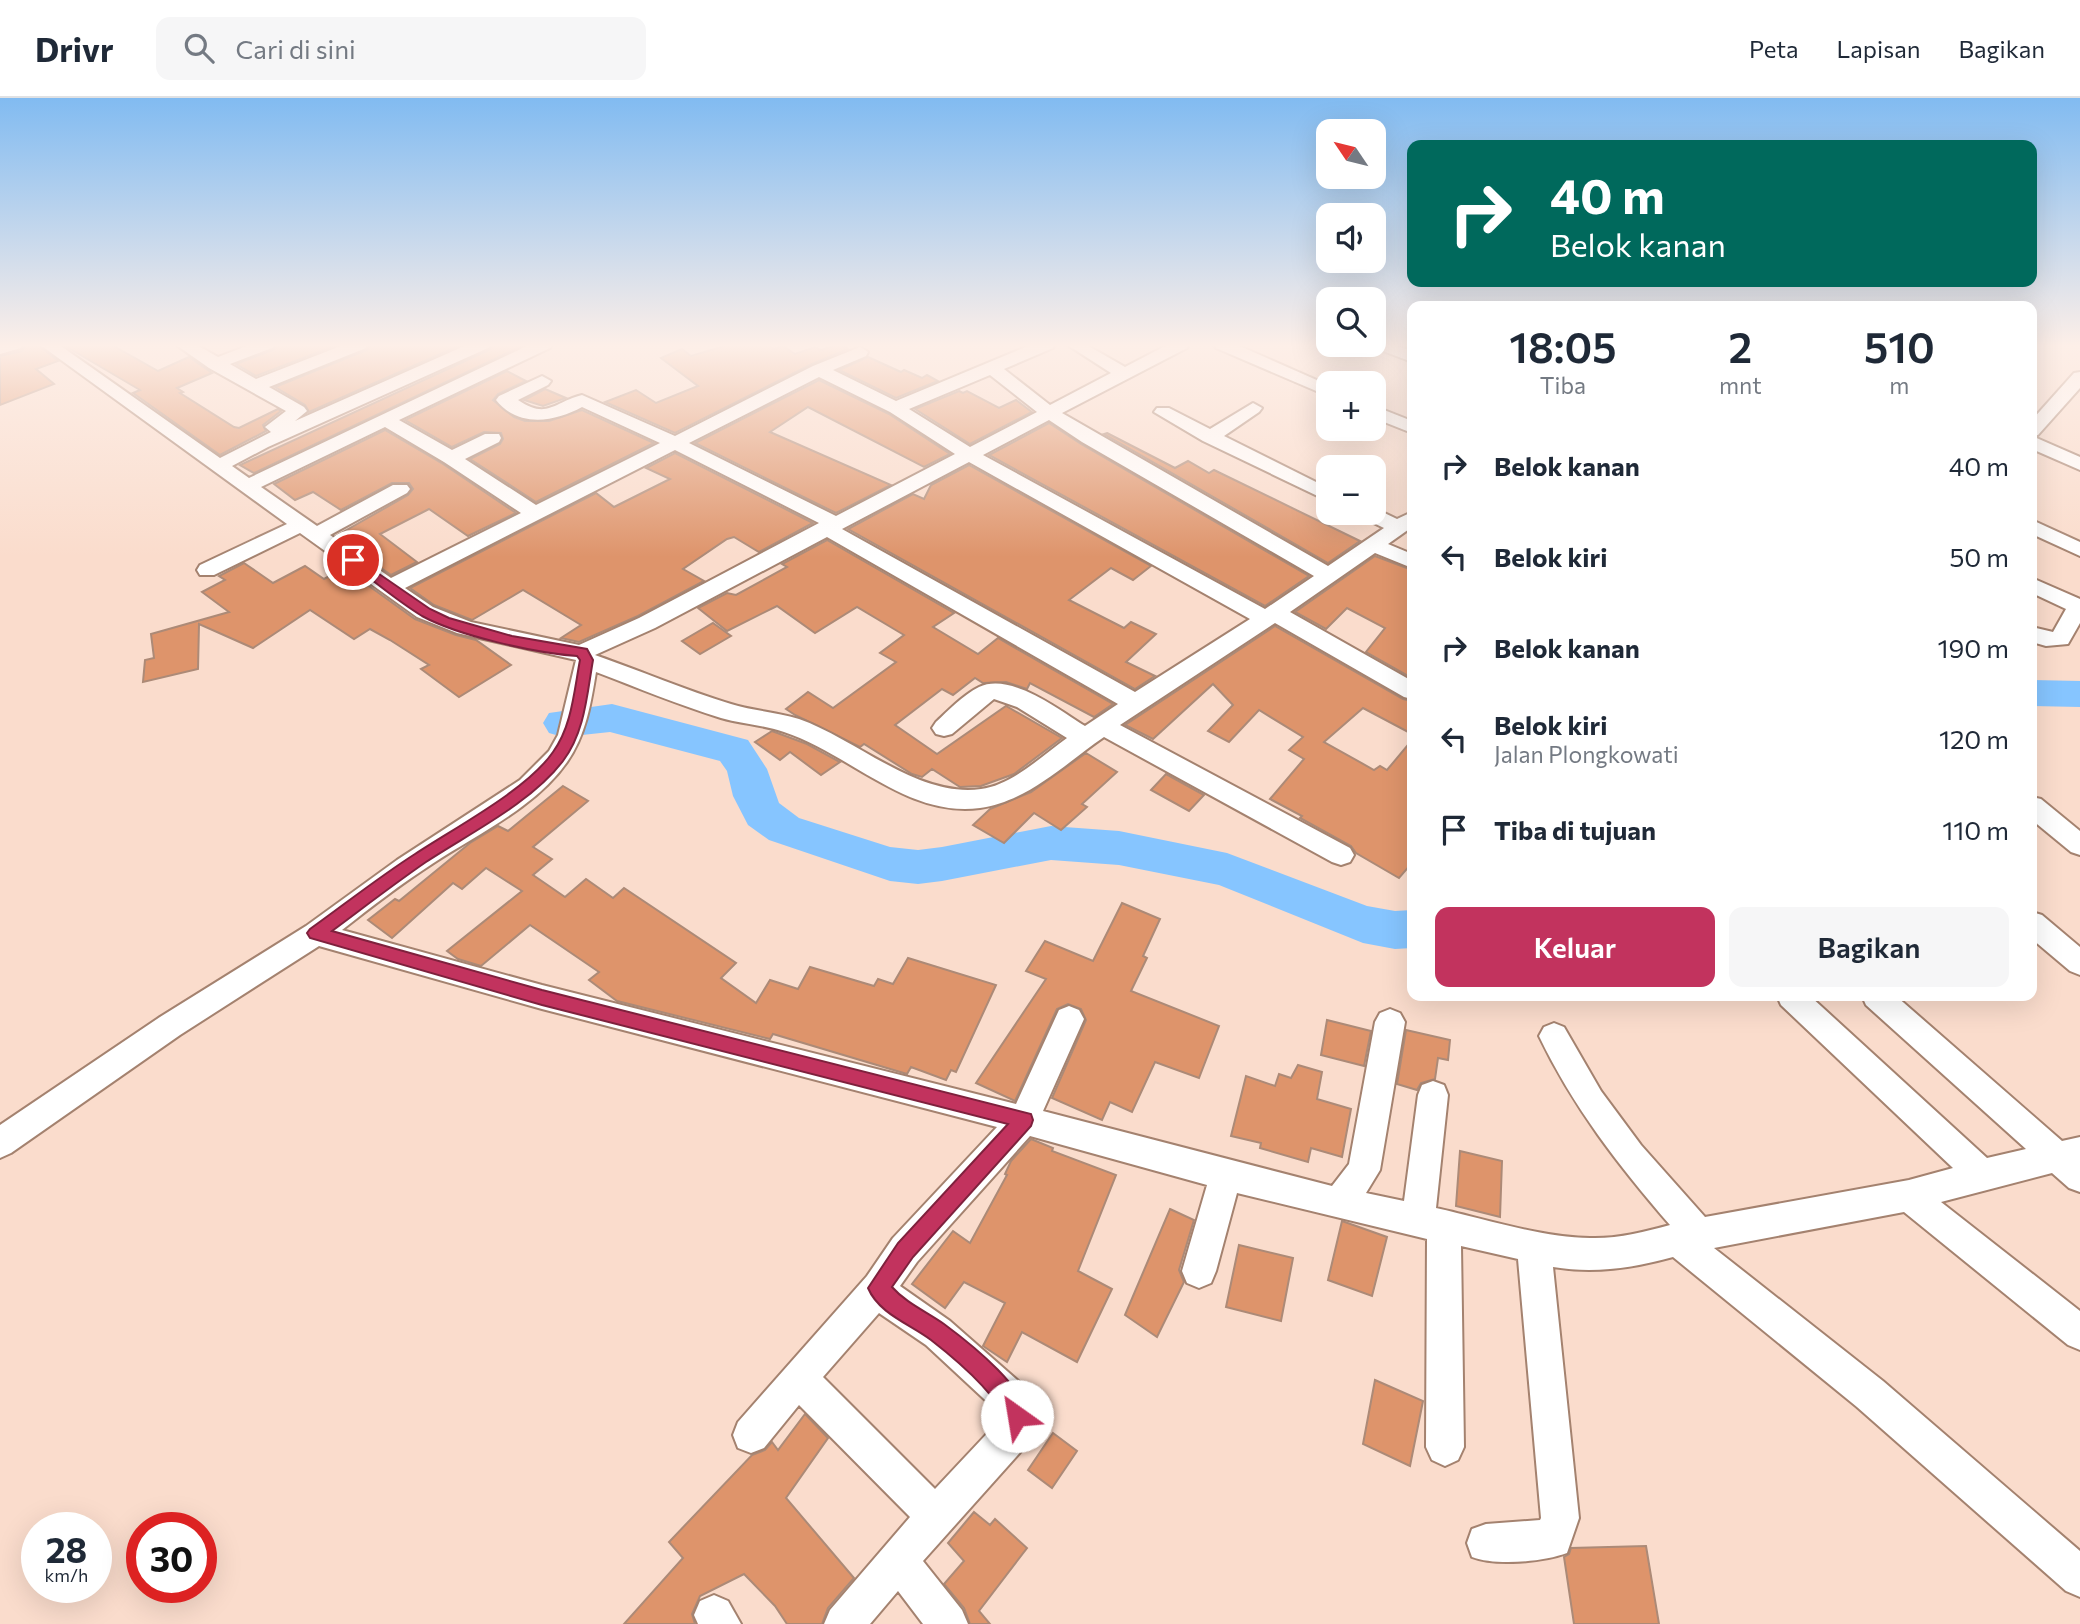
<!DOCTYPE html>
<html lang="id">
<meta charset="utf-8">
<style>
body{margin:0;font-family:Commissioner,sans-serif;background:#f6f6f7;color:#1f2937;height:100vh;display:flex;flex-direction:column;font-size:26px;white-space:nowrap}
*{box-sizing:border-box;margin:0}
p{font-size:23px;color:#747a83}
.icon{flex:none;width:38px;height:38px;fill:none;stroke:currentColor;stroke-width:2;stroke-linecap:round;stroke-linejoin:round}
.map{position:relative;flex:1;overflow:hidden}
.drawer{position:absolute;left:1407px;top:203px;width:630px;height:700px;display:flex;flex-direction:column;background:#fff;border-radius:14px;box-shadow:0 7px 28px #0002}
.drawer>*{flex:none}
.top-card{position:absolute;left:1407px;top:42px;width:630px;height:147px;border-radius:14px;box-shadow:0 7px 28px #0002;background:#00695c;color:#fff;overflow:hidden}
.needle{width:46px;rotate:305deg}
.tools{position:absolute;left:1316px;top:21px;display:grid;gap:14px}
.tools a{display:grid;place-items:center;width:70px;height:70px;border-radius:14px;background:#fff;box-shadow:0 7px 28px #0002;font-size:35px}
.speed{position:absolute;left:21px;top:1414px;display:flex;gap:14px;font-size:35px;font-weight:700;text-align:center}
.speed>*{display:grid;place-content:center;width:91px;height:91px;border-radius:50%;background:#fff;box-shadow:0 7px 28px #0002;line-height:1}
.speed small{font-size:18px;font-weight:400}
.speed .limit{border:10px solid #d22;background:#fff;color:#111}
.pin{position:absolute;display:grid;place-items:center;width:60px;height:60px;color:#fff;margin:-30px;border:4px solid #fff;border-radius:50%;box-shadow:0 2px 7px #0007}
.me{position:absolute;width:77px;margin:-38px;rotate:328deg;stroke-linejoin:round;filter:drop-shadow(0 0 5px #0008)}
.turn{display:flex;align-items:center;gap:24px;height:147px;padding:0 28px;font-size:32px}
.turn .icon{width:91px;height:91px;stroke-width:2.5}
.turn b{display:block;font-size:49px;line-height:60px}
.eta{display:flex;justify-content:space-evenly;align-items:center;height:119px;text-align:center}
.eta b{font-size:42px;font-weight:600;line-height:49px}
.action{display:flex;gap:14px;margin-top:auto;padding:14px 28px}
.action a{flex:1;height:80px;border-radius:14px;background:#c2335e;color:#fff;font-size:28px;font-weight:600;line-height:80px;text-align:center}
.action a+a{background:#f6f6f7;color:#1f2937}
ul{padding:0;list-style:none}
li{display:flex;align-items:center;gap:21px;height:91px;padding:0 28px}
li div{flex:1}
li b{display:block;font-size:26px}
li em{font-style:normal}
header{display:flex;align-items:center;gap:42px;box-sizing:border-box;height:98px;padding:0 35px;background:#fff;border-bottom:2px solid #e0e1e3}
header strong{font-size:33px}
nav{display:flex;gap:38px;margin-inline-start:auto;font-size:24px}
.search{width:490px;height:63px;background:#f6f6f7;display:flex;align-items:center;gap:18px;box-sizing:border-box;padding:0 24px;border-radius:14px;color:#747a83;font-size:26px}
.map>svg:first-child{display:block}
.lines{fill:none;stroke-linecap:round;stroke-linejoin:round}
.river{fill:#86c5ff;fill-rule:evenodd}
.building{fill:#de946b;stroke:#ac8a77;stroke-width:2}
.minor-casing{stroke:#a4826f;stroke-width:4}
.minor{fill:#fff;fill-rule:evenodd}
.route{fill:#c2335e;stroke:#7e213d;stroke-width:2}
</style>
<header>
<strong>Drivr</strong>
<div class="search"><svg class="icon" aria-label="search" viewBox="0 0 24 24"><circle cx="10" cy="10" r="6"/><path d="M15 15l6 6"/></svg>Cari di sini</div>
<nav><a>Peta</a><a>Lapisan</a><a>Bagikan</a></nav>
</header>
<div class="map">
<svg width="2080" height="1526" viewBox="0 0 2080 1526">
<rect width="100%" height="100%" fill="#fadccc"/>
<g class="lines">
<g class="river">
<path d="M2032 582 2080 583V609L2032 608Z"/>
<path d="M612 606 748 642 767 671 779 705 799 720 890 749 918 752 942 749 1051 728 1119 733 1227 755 1367 808 1395 813 1412 812V850L1395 851 1363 845 1219 787 1119 767 1051 762 942 783 918 786 890 783 769 742 748 727 733 698 727 673 720 663 610 634 563 639 549 635 543 625 549 615Z"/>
</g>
</g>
<g class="building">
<path d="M26 246H37L58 263 36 271 54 286 0 307V258L22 253Z"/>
<path d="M62 246H110L158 273 189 259 212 275 177 290 183 294 180 295 234 329 239 330 278 311 281 313 263 327 266 333 220 357 133 295 140 292Z"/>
<path d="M277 246H340L256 278 236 266 273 252Z"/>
<path d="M371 246H463L309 314 305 307 275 289 367 252Z"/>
<path d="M493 246H526L254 375 240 367 489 252Z"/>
<path d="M731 246H767L774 251 783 248 795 256 815 249 821 252 839 246 848 251 812 266 675 335 605 304 636 292 656 305 698 288 661 260 682 251 691 258Z"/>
<path d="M868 259 901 274 904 272 922 280 927 277 938 283 896 300 839 272Z"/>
<path d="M507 273 526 283 498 296 493 302 514 319 525 323H549L582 312 654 345 536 404 470 361 500 346 503 341 501 335 484 334 452 349 405 322Z"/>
<path d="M819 282 889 316 950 356 924 369 808 309 770 334 891 387 836 415 695 345Z"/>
<path d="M545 291 566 300 543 308 524 302Z"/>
<path d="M959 293 963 295 967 293 999 310 1016 302 1032 314 970 346 915 311Z"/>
<path d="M1049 325 1081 346 1309 478 1265 508 989 357Z"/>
<path d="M385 332 443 366 516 415 468 438 429 411 380 436 417 464 391 477 336 438 408 397 413 391 409 385H392L341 412 313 394 295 402 274 386Z"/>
<path d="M1107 335 1175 370 1188 363 1209 375 1214 372 1360 443 1328 465 1104 336Z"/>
<path d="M675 355 813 425 759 454 734 439 727 441 683 471 704 483 638 518 579 544 561 540 581 527 523 492 472 522 434 507 410 490 596 395 614 409 670 381 646 370Z"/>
<path d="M969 367 1151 468 1133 482 1111 470 1069 502 1124 530 1131 524 1156 536 1126 564 1155 578 1135 591 848 431 913 396 924 401 931 387Z"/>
<path d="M827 442 954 515 933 529 978 556 998 540 1113 606 1094 619 1030 585 1027 591 1006 584 983 585 975 580 953 597 942 591 895 627 937 656 1006 608 1062 640 1014 676 981 688 960 689 932 671 922 679 912 676 864 646 860 649 795 617 786 611 808 594 833 610 896 564 880 555 904 537 857 509 815 535 777 508 727 533 698 510 727 495 736 497 787 469 782 466Z"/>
<path d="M1375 458 1412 472V580L1366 554 1385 530 1347 510 1326 531 1295 514Z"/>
<path d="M244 465 273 485 305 468 324 481 344 470 415 521 456 537 476 542 511 567 459 599 421 571 429 567 390 542 370 531 354 541 310 512 253 550 199 526 198 571 143 584 145 562 154 560 151 536 229 514 202 494 225 482 219 478Z"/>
<path d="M713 525 731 538 700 556 682 543Z"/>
<path d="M1275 528 1403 601 1412 603V636L1363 610 1324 644 1374 672 1380 668 1387 672 1412 642V765L1399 780 1356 755 1351 748 1300 720 1302 718 1270 701 1304 661 1289 652 1303 639 1259 612 1229 644 1208 633 1233 607 1213 586 1153 641 1125 627Z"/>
<path d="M772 633 807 646 840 664 821 677 790 654 780 662 755 644Z"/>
<path d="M1086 655 1117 674 1082 706 1087 709 1061 732 1034 715 1004 745 973 727 990 711 1031 694Z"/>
<path d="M1166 676 1204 697 1189 713 1151 692Z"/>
<path d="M563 688 588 703 533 749 552 761 533 777 565 799 586 781 613 800 624 790 736 865 721 880 756 905 770 882 798 891 810 869 874 888 878 881 893 886 908 860 996 887 956 974 951 972 946 982 911 969 907 976 773 936 770 941 617 903 589 882 599 874 530 827 481 868 458 861 447 853 522 793 486 770 462 791 453 785 392 840 368 822 395 801 399 803 470 745 498 728 508 733Z"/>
<path d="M1122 805 1160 821 1143 858 1147 860 1131 893 1219 928 1199 980 1155 964 1132 1014 1110 1004 1102 1022 1052 1000 1086 922 1081 911 1068 906 1057 911 1015 1003 976 985 1046 881 1026 873 1045 843 1093 863Z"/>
<path d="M1327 922 1371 933 1364 968 1321 957Z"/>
<path d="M1406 932 1450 942 1448 962 1438 960 1435 981 1421 985 1417 992 1397 986Z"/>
<path d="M1298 967 1322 974 1317 1001 1351 1011 1342 1059 1311 1050 1308 1064 1260 1050 1261 1045 1231 1038 1246 978 1275 988 1279 976 1291 980Z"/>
<path d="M1031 1041 1053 1050 1052 1053 1116 1077 1078 1173 1112 1191 1077 1264 1022 1234 1007 1264 983 1248 1005 1205 964 1184 945 1210 912 1186 953 1133 970 1145 1007 1077 1005 1076 1011 1063Z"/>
<path d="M1460 1053 1502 1063 1500 1119 1456 1108Z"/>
<path d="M1170 1111 1194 1122 1179 1172 1184 1184 1157 1239 1125 1217Z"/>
<path d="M1342 1123 1387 1139 1372 1198 1328 1182Z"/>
<path d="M1239 1147 1293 1160 1281 1223 1226 1209Z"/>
<path d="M1375 1282 1423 1303 1410 1368 1363 1346Z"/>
<path d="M805 1316 828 1340 786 1400 854 1480 828 1510 822 1526H787L775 1508 744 1476 700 1498 692 1516 695 1526H624L683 1460 669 1444 752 1357 765 1352 772 1344 778 1352Z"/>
<path d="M1053 1335 1077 1353 1052 1390 1028 1372Z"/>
<path d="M974 1414 990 1427 995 1421 1027 1450 979 1513 990 1526H970L964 1510 944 1486 964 1463 948 1445Z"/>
<path d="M1646 1448 1659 1526H1574L1564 1459 1569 1456 1571 1450Z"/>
</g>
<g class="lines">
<defs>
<g id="minor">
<path d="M0 246H23L21 250 0 256Z"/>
<path d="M39 246H58L220 360 271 334 265 329 286 313 209 270 175 246H195L218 259 252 246H274L272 250 230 266 256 281 346 246H368L366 250 269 289 304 309 307 313 295 323 469 246H490L488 250 268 349 232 368 249 380 531 246H552L550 250 399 322 452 352 485 336H499L501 340 499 344 465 361 536 407 660 345 582 309C555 324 518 330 496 302L499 298 542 278 551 283 548 287 518 302C547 322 554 304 582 297L675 338 813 268 860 249 868 254 866 258 833 272 896 303 1033 246H1055L1053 250 1004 271 1050 307 1111 275 1066 246H1085L1125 269 1169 246H1189L1187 250 1062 315 1328 468 1384 430 1361 419 1358 415H1374V410L1397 421 1412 414V429L1388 446 1412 456V470L1375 455 1290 514 1412 583V601L1404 599 1275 525 1120 627 1350 750 1354 757 1350 764 1341 767 1332 764 1104 639C1066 665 1027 704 980 710 907 720 849 655 784 634 764 627 742 626 721 620 679 607 638 590 596 574 591 605 586 637 567 664 535 710 477 736 432 766 401 786 371 809 342 832L542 887 1016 1006 1059 912 1069 908 1079 912 1084 921 1043 1013 1332 1088 1349 1066 1375 924 1380 915 1390 911 1400 915 1405 924 1380 1072 1366 1095 1404 1103 1418 997 1422 987 1433 983 1444 987 1448 997 1436 1110C1482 1120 1543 1140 1590 1140 1617 1141 1644 1134 1670 1127 1619 1068 1573 1009 1539 938L1544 929 1554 925 1564 929 1601 993 1641 1047 1705 1119 1909 1082 1953 1070 1781 907 1777 898H1810L1987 1060 2026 1051 1866 907 1862 898H1896L2062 1043 2080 1039V1094L2069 1090 2052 1075 1941 1104 2080 1213V1252L2068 1247 1904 1114 1714 1150 1883 1283 2080 1453V1499L2066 1493 1857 1309 1673 1159C1633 1170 1594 1176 1553 1169L1579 1420 1567 1455C1543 1464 1495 1468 1472 1459L1467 1445 1472 1431 1486 1426 1540 1422 1541 1420 1518 1161 1461 1148 1464 1349 1458 1362 1445 1368 1432 1362 1426 1349 1427 1141 1237 1095 1216 1173 1211 1185 1199 1190 1187 1185 1182 1173 1207 1087 1030 1038 917 1164 900 1188 950 1223 1024 1288 1035 1318 1024 1350 923 1463 962 1512 968 1526H923L898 1493 870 1526H824L830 1512 910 1419 799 1307 764 1350 751 1355 738 1350 733 1337 738 1324 867 1178 893 1140 997 1029 542 911 319 848 180 937 11 1055 0 1060V1027L160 919 306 828 397 762 520 682 549 653 558 637 576 562 457 535 417 519 300 435 214 477H200L197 472 200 467 287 426ZM990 277 1037 314 970 349 909 311ZM819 279 890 314 955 356 836 418 689 345ZM1049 322 1082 344 1314 478 1265 511 983 357ZM385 329 444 364 521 415 391 480 330 437 407 395 410 391 407 387H393L317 428 261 389ZM675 352 819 425 639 520 579 547 471 524 433 509 405 490ZM969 364 1250 521 1135 594 842 431ZM827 439 1118 606 1085 628C1059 612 1011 574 979 589 963 597 949 612 936 624L932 630 936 636 944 638 952 636 994 601 1017 609 1067 640C1042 658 1012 687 981 691 918 700 856 641 799 621 777 614 753 613 731 606 685 592 641 573 595 557L655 530ZM879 1215 926 1247 997 1313 999 1318 996 1326 935 1391 823 1279Z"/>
<path d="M1214 246H1235L1328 287V298L1216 250Z"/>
<path d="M1390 246 1412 253V264L1367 247Z"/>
<path d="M2080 274V290L2038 337 2032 338 2080 359V372L2032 351V322L2074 275Z"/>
<path d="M1253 305 1262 310 1259 314 1224 338 1328 390V403L1203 343 1154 314 1157 310H1169L1210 331Z"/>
<path d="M1374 308 1412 323V335L1374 320Z"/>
<path d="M2032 422 2080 444V458L2032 436Z"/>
<path d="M2032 480 2080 501V525L2068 546 2046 548 2032 544V529L2053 534 2066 511 2032 495Z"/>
<path d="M2032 699 2041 701 2080 733V757L2071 754 2032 722Z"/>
<path d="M2032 814 2042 817 2080 849V877L2070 873 2032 841Z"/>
<path d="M714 1497 728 1503 741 1526H698L694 1517 700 1503Z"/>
</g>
</defs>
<use href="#minor" class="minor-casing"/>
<use href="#minor" class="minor"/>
</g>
<linearGradient id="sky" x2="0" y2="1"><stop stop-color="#81bbf1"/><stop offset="0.54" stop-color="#fdefe8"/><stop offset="1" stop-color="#fdefe8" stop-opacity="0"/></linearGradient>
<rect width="2080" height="459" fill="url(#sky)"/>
<path class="route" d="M353 458 430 511 449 520 512 538 587 551 593 562C587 596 585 634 563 663 531 705 470 735 426 764 394 786 363 810 332 833L542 892 1031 1016 1033 1022 1031 1028 913 1159 892 1189C906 1205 927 1214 944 1226 967 1243 1037 1297 1025 1326L1017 1329 1009 1326C996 1295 958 1263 931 1242 910 1226 879 1216 868 1190L898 1145 1008 1026 542 907 310 840 307 835 310 831C345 806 379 779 415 756 454 730 527 692 553 654 572 628 574 593 580 562L577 558C535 555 459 538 422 518 397 503 373 482 348 464L347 462Z"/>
</svg>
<div class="tools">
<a><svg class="needle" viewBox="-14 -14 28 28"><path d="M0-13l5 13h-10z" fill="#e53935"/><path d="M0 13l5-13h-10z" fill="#747a83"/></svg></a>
<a><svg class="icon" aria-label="sound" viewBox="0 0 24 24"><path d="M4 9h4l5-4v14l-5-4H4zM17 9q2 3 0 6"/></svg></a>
<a><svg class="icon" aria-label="search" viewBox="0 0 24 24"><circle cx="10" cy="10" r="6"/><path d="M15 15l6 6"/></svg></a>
<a>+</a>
<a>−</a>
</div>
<div class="speed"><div>28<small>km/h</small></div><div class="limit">30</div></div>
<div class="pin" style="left:353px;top:462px;background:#d93025"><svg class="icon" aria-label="arrive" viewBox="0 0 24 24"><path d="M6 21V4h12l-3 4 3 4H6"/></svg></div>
<svg class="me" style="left:1017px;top:1318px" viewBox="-20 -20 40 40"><circle r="19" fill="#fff"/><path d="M0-13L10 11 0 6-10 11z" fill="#c2335e"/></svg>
<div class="top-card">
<div class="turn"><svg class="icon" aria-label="right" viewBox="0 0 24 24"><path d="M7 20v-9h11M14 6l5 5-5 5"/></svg><div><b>40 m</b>Belok kanan</div></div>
</div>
<section class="drawer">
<div class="eta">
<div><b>18:05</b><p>Tiba</p></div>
<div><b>2</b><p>mnt</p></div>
<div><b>510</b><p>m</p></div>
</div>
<ul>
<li><svg class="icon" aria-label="right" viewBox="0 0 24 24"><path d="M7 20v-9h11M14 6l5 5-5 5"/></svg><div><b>Belok kanan</b></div><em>40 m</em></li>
<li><svg class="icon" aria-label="left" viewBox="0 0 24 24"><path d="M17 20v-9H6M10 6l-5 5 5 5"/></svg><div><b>Belok kiri</b></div><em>50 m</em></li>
<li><svg class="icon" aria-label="right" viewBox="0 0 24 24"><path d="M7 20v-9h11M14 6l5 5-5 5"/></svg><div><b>Belok kanan</b></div><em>190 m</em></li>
<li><svg class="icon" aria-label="left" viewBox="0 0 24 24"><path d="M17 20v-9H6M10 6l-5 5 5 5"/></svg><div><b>Belok kiri</b><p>Jalan Plongkowati</p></div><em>120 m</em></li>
<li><svg class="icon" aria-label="arrive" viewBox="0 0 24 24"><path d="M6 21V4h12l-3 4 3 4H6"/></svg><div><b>Tiba di tujuan</b></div><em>110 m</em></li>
</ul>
<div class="action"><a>Keluar</a><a>Bagikan</a></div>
</section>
</div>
